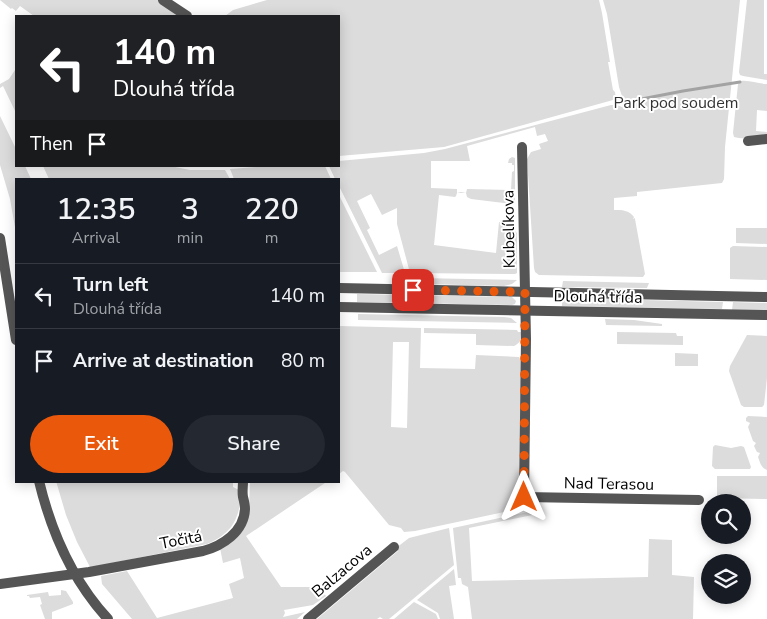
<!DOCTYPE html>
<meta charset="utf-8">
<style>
body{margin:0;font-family:"Nunito Sans",sans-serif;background:#242831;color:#f1f3f6;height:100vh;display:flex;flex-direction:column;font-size:19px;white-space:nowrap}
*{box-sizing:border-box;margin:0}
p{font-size:16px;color:#9ea1a6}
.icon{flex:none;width:28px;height:28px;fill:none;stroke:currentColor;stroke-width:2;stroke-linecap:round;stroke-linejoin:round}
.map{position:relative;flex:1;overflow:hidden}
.sheet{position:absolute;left:15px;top:178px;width:325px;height:305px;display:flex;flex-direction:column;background:#171b24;border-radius:0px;box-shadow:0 2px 12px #0003}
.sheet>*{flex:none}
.guide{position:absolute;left:15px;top:15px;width:325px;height:152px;border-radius:0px;box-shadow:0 2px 12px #0003;background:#202124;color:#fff;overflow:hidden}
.controls{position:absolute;left:701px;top:494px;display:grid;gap:10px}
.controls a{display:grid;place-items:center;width:50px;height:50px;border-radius:50%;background:#171b24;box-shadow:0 2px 12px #0003;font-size:25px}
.pin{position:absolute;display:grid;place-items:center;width:42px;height:42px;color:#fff;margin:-21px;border-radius:10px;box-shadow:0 2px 8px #0006}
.me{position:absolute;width:55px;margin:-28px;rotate:0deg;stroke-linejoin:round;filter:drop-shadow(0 0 4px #0008)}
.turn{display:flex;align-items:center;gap:18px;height:105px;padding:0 15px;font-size:22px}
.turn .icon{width:65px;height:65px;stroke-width:2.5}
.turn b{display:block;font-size:35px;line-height:42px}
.then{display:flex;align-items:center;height:48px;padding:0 15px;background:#0003;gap:10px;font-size:19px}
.eta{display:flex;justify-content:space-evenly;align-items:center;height:85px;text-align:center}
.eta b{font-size:30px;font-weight:600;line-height:35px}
.primary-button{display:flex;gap:10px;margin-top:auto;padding:10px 15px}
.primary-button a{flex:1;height:58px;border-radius:30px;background:#ea580c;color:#fff;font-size:20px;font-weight:600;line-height:58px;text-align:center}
.primary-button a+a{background:#242831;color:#f1f3f6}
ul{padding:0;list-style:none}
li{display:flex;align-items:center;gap:15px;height:65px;padding:0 15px;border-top:1px solid #363941}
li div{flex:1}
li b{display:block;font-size:19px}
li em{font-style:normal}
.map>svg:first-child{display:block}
.green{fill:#dcdcdc;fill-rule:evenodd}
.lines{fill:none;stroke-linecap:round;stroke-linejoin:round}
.stream{stroke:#a3a3a3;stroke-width:3}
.minor{stroke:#555;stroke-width:10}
.route{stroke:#ea580c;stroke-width:9;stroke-dasharray:0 16.2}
.labels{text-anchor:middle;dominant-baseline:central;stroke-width:4;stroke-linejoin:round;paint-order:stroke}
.park-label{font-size:16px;fill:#333;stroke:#fff}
.street-label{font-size:16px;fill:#000;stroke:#fff}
</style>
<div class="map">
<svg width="767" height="619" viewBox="0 0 767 619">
<rect width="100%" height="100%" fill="#fff"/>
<g class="green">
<path d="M0 0H158L177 15 175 16H34L20 6 15 12 16 11 12 8 11 9Z"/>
<path d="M267 0H599L602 13 610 62H608L613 90 615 92 616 99 613 100 444 147 339 156V16H225L233 10Z"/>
<path d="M603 0H740L725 147 724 179 722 183 637 192V196L614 198V210C622 210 629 210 634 217L633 219 635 218V219L645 274 643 277 539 275 535 272 534 268 527 159 531 152 541 149 539 144 548 141 545 134 537 136 535 127 467 146 470 161H431V188L457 189V193L461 192 466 193 467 189 511 190 512 172 514 171V165H512V163H508L509 159 512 157 515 158V200L512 204 471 199 467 197 466 193H457L456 196 455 197 439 195 434 245 496 253 499 222 504 223V226L512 228 517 233V273L515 274 410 273 397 224V208L382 215 371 194 357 201 370 228 367 230 379 255 397 246 405 273H382L339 186V179H335L329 166H339V161L424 153 445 149 611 105H617L622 107 623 99 619 87 607 14Z"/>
<path d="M747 0H764V74H767V80L743 76 740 75 739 72Z"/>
<path d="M15 70H16V113L3 86 0 88V84L9 79Z"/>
<path d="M741 81C750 80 758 84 767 84V111L757 110 756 131 767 132V136C756 137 744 140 734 137L733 133 738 84Z"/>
<path d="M0 116 16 149V166H25L31 179H16V233L10 199 0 165Z"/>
<path d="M43 166H170L190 170H225L230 179H49Z"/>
<path d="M270 166H325L331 179H234L230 169Z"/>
<path d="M339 195 377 272H339Z"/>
<path d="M736 228H767V244L736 243Z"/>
<path d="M733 246 767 247V280L730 279V248Z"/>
<path d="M412 278H417L517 280 512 284 504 286 422 284 417 283Z"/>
<path d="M563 281 649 283 647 288H643L562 287Z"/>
<path d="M357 294 512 297 516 301 515 304 512 305 357 302Z"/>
<path d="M562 298 723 302 722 309 562 306Z"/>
<path d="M733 302 767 303V310H732Z"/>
<path d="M358 314 504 317 511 318 517 323 358 320Z"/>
<path d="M605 319 634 320 662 324V326L606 325Z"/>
<path d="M339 326 421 328 420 368 475 369 476 355 519 357 521 361 520 492 518 509 415 531 404 532 401 528 389 525 345 472 343 471 339 474ZM393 342H409L407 428 391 427Z"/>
<path d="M424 328 517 330 518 332H521C522 339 521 342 514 346L476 345V334L424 333Z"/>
<path d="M617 332 676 333 677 336H683V345L617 344Z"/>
<path d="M747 335 767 336V378L764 405 762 407H744L741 405 729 371 730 366Z"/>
<path d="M675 353 698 354V366H675Z"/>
<path d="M748 416 767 417V470C761 468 760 462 758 457L760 453 757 452 754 446 756 443 753 441 748 427 750 423 746 421V418Z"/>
<path d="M715 445 731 448 741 446 744 447 751 467 750 469H715L712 466 713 447Z"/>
<path d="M717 476H767V499L717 498Z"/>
<path d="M56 481H233V487L241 491C240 518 233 533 207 544L97 566 90 567 77 542 66 515Z"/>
<path d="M250 481H328L246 536 281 587H319L326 596 313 605 284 610 285 613 283 617 305 612 297 619H132L102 584 101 576 127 571 157 618 233 598 229 584 244 578 240 558 223 563 220 548 249 508Z"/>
<path d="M542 509V513L469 528 472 581 648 577 649 539 672 540V575L694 577 693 619H472L468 587 462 584 461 578H458L453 528Z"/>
<path d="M449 528 454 565 389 619H383L380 617 377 619H317L398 551 396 548 409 538Z"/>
<path d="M454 569 456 585 449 586 454 619H440L438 613 417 600Z"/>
<path d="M61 590 66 591 73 602V604L52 612V619H45L40 605 42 604 40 597 30 598 29 596H27V595L48 592 49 596 61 595Z"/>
<path d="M414 602 436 614 438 619H394Z"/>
</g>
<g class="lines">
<path class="stream" d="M626 102 683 91 740 82"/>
<g class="minor">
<path d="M163 0 187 16"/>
<path d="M748 141 767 139"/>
<path d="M522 147 526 339 524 497 699 500"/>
<path d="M0 238 16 340"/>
<path d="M339 288 767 297"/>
<path d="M339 307 767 315"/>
<path d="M39 481C51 531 73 581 108 619"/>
<path d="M0 584 89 572 203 551C222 546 244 532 245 509 245 505 244 501 243 497 242 492 243 487 243 481"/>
<path d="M308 619 394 547"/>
</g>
</g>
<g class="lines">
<path class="route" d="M413 290 525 292 524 497"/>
</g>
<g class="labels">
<g class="park-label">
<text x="676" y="103">Park pod soudem</text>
</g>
<g class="street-label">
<text transform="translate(509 229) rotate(-91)">Kubelíkova</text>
<text transform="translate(598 297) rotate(1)">Dlouhá třída</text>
<text transform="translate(609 484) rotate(1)">Nad Terasou</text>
<text transform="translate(181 540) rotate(-11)">Točitá</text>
<text transform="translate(342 571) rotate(-40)">Balzacova</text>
</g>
</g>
</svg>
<div class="controls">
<a><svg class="icon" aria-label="search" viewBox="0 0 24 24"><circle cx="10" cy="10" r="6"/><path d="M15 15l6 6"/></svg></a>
<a><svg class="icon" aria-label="layers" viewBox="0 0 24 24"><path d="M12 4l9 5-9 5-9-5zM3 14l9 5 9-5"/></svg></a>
</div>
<div class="pin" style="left:413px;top:290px;background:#d93025"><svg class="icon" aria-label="arrive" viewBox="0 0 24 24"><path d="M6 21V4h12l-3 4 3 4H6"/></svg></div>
<svg class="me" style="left:524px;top:497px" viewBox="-20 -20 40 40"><path d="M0-17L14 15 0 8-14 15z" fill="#ea580c" stroke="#fff" stroke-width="4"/></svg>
<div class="guide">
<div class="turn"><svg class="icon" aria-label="left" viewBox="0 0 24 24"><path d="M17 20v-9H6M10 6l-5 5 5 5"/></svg><div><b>140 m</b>Dlouhá třída</div></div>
<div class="then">Then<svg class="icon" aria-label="arrive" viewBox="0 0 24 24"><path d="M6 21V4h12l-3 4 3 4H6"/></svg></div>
</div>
<section class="sheet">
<div class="eta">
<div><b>12:35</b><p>Arrival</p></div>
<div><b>3</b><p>min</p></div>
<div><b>220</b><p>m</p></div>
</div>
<ul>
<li><svg class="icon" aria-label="left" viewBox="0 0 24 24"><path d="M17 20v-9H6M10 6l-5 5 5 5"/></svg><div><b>Turn left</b><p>Dlouhá třída</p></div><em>140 m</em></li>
<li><svg class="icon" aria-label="arrive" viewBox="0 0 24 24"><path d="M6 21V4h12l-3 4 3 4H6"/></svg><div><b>Arrive at destination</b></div><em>80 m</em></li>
</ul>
<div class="primary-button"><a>Exit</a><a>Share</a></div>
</section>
</div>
